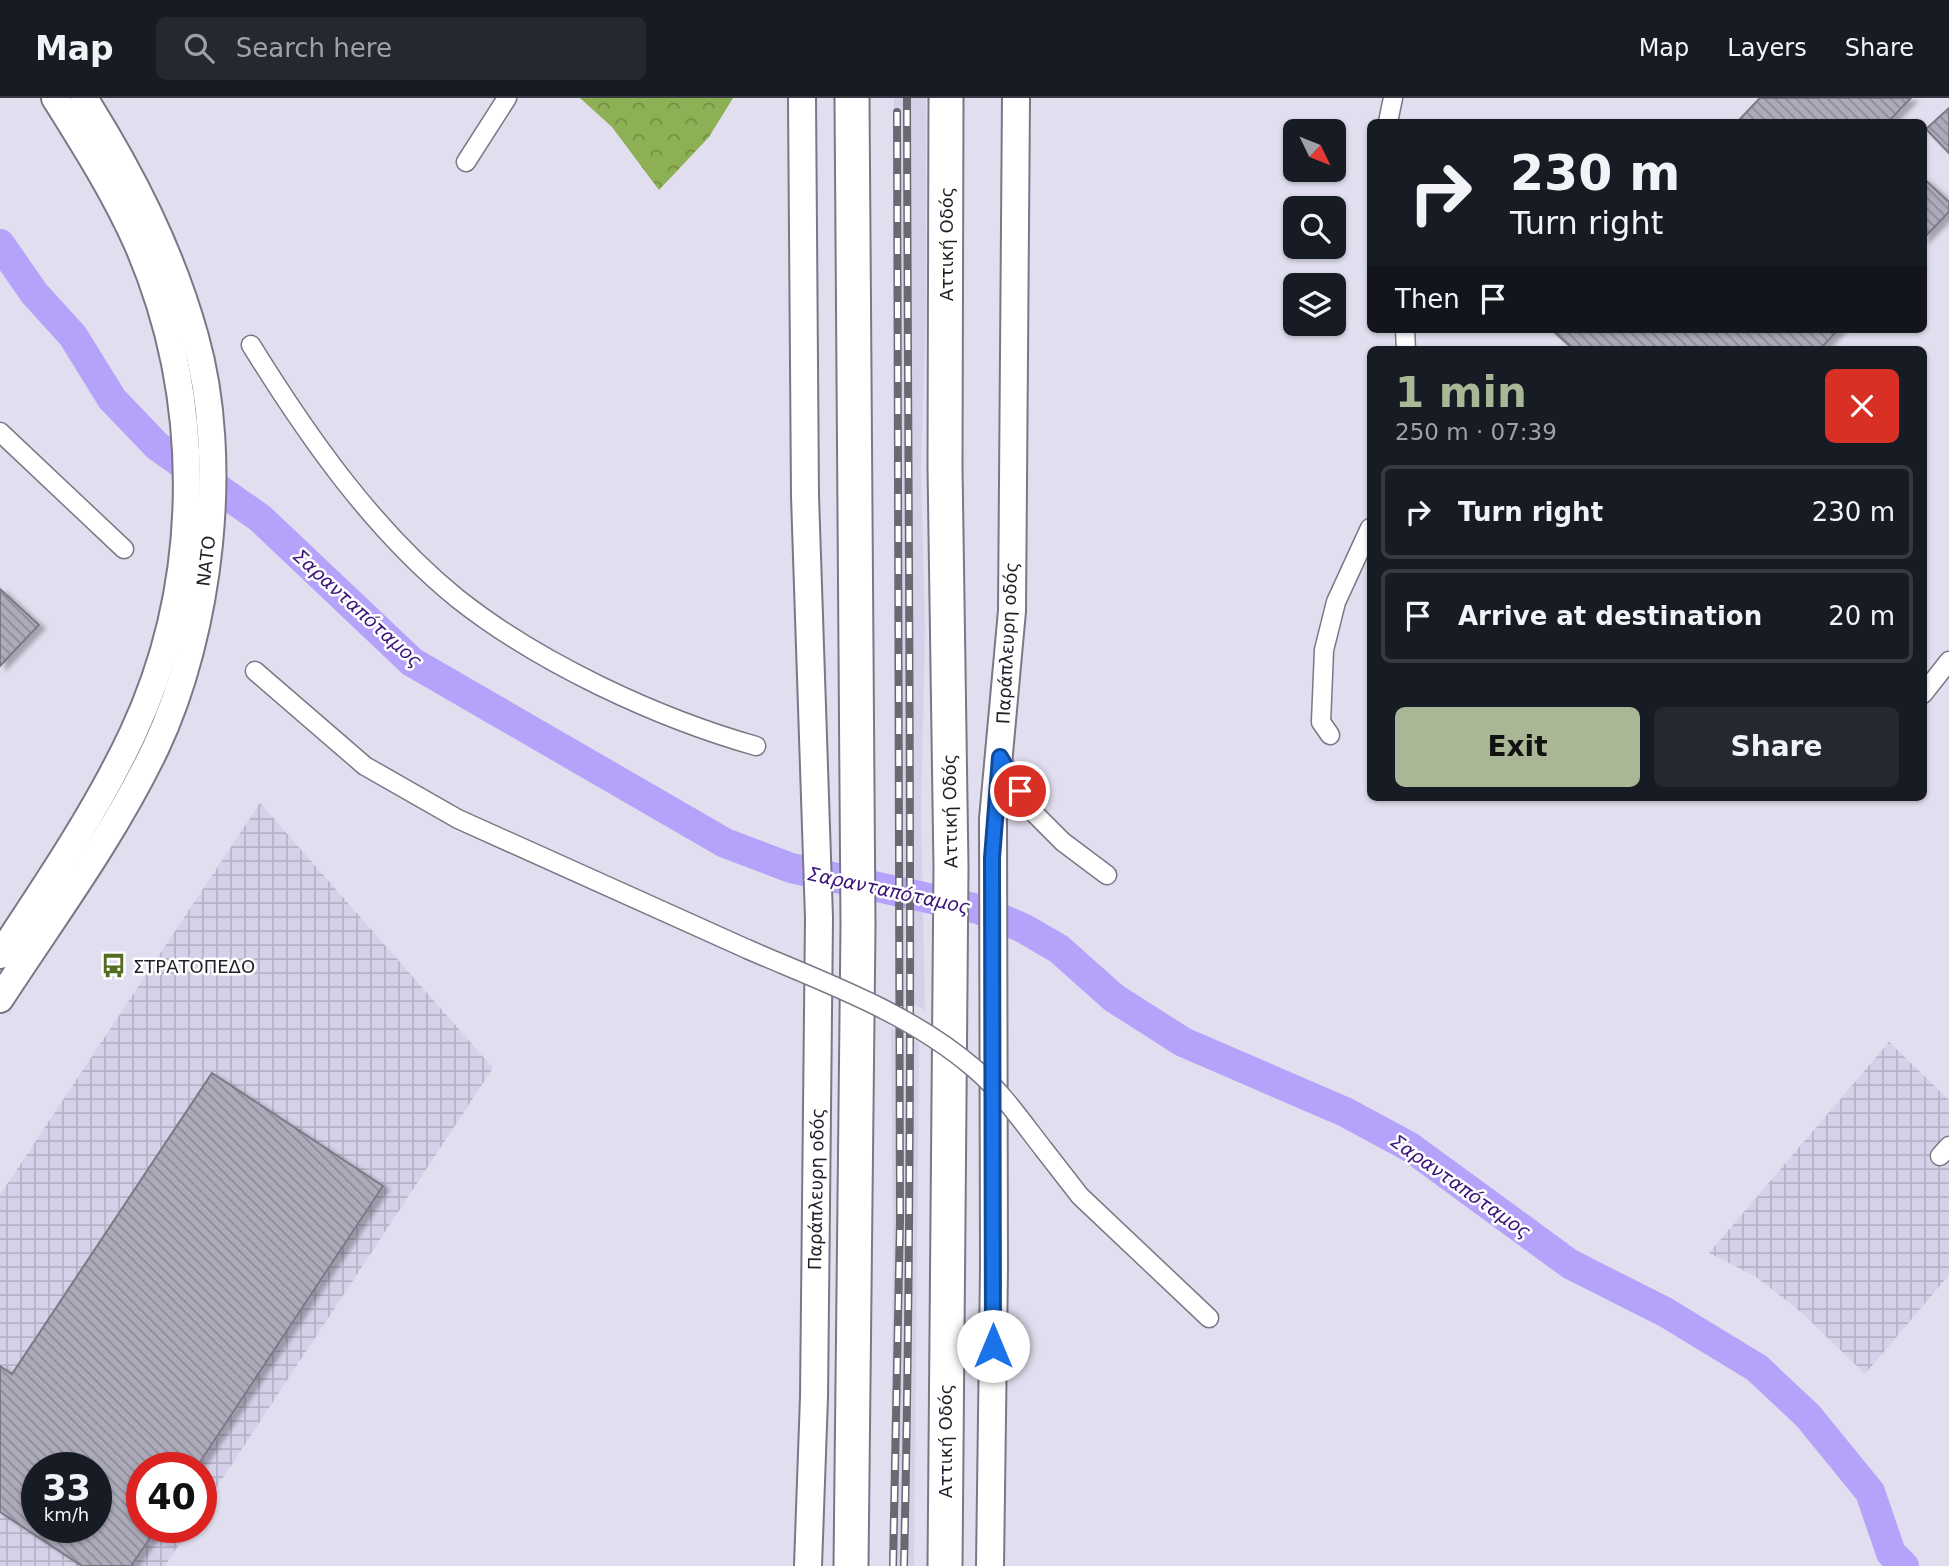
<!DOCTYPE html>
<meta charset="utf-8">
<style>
body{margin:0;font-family:"DejaVu Sans",sans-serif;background:#242831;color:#f1f3f6;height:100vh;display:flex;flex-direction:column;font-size:26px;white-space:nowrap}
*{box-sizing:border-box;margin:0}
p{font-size:23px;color:#9ea1a6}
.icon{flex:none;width:38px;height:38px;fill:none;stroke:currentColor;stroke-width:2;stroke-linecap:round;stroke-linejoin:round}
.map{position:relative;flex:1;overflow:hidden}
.drawer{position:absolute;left:1367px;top:248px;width:560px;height:455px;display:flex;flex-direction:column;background:#171b24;border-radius:10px;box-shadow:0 2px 5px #0004}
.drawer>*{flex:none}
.guide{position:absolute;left:1367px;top:21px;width:560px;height:214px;border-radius:10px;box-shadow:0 2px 5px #0004;background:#171b24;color:#f1f3f6;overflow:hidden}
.needle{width:46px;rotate:133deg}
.fabs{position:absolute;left:1283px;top:21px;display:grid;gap:14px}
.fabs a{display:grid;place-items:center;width:63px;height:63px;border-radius:10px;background:#171b24;box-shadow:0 2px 5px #0004;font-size:35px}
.speed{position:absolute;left:21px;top:1354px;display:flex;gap:14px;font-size:35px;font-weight:700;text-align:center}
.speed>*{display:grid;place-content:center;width:91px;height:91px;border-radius:50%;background:#171b24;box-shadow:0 2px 5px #0004;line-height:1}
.speed small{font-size:18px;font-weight:400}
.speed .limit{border:10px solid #d22;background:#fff;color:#111}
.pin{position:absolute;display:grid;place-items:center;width:60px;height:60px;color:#fff;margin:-30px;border:4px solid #fff;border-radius:50%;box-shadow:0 2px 7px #0007}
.me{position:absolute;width:77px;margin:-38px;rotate:0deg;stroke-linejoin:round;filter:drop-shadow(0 0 5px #0008)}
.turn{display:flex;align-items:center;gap:24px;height:147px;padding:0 28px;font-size:32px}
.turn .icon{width:91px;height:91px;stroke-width:2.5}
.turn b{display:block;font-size:49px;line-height:60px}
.then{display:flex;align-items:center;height:66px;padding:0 28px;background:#0003;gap:14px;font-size:26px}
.round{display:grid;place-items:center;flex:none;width:74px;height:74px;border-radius:10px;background:#242831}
.headline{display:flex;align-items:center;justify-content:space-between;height:119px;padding:0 28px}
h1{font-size:42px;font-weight:700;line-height:52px;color:#a9b796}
.cta{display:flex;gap:14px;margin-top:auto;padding:14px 28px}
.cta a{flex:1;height:80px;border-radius:10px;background:#a9b796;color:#111;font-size:28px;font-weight:700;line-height:80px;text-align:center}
.cta a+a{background:#242831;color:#f1f3f6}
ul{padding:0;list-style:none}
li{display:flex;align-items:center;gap:21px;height:94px;margin:0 14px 10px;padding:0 14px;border:4px solid #363941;border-radius:10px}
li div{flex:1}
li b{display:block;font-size:26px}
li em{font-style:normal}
header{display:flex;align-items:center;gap:42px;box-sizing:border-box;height:98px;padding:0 35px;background:#171b24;border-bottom:2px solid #363941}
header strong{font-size:33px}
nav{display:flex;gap:38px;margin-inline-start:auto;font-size:24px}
.search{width:490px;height:63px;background:#242831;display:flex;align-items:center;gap:18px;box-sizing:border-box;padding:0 24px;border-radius:10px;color:#9ea1a6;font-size:26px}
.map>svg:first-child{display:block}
.built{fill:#d5d1e8}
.industrial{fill:url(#industrial-grid);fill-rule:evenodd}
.forest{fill:url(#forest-crowns)}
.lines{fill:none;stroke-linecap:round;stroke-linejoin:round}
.river{stroke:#b5a2fb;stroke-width:30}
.building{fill:url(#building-back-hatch);stroke:#7b7987;stroke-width:2;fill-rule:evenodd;filter:url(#shadow)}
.street-casing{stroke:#7a7886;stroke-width:21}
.secondary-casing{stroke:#7a7886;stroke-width:30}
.highway-casing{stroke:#7a7886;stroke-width:37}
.street{stroke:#fff;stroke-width:18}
.secondary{stroke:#fff;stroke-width:26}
.highway{stroke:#fff;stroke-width:33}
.rail-casing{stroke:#6a6972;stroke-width:8}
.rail{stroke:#fff;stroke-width:5;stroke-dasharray:16;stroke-linecap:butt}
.street-bridge-casing{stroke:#7a7886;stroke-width:21;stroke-linecap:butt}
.street-bridge{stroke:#fff;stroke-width:18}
.route-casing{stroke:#114b97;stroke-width:18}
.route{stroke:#1a73e8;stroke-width:12}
.labels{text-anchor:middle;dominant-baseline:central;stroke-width:5;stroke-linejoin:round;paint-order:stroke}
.street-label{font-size:18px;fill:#201f25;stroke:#fff}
.poi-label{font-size:18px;fill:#201f25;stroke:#fff;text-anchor:start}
.water-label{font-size:19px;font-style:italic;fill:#3d157b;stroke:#fff}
</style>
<header>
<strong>Map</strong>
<div class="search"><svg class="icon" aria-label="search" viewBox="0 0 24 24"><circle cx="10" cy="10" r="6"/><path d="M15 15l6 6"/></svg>Search here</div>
<nav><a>Map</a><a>Layers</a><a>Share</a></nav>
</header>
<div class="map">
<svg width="1949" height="1468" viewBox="0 0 1949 1468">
<defs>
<pattern id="industrial-grid" width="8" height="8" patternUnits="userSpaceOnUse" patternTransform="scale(1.75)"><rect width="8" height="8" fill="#d5d1e8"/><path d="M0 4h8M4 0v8" fill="none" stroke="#b7b3c7"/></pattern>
<pattern id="forest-crowns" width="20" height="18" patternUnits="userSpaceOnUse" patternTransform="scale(1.75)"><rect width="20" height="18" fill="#8db054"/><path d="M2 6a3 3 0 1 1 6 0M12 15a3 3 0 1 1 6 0" fill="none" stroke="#738f45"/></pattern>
<pattern id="building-back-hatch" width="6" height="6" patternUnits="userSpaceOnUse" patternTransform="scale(1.75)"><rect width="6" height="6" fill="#adabba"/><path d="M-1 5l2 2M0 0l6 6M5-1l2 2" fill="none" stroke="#8c8b97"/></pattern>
<filter id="shadow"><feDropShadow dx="6" dy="3.5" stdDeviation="2" flood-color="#0004"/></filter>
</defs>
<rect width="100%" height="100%" fill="#e1dfef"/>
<g class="built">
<path d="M894 0H926V206L921 373 925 533 921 713 925 912 895 897Z"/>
<path d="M891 929 919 945 914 1468H890L893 1148Z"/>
</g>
<g class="industrial">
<path d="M260 705 493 970 201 1413V1370H142V1430H190L165 1468H0V1097ZM37 1370H96V1430H37Z"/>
<path d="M1889 944 1949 1002V1177L1865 1276 1802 1215 1755 1178 1709 1155Z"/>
</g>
<path class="forest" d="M580 0H733L709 39 659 92 612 29Z"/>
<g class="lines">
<path class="river" d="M0 146 34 195 73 238 112 301 157 348 260 420 412 564 725 745 791 770 978 811 1023 830 1059 851 1114 900 1183 944 1345 1014 1410 1049 1570 1166 1665 1214 1757 1270 1808 1318 1870 1394 1891 1455 1904 1468"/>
</g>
<g class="building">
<path d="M1760 0H1911L1888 24H1737Z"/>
<path d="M1949 10V55L1926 31Z"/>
<path d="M1923 80 1949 104V114L1923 141Z"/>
<path d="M1551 231H1839L1819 252H1574Z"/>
<path d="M0 491 39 527 0 568Z"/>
<path d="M212 975 383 1088 196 1370H142V1430H157L131 1468H82L0 1414V1268L12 1276ZM37 1370H96V1430H37Z"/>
</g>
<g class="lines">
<defs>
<g id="street">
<path d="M1388 24 1393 0"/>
<path d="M466 64 507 0"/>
<path d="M1405 231 1406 252"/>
<path d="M251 247C308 339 373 432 458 501 539 565 657 620 756 648"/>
<path d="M0 334 124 451"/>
<path d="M255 573 365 668 458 721 747 851"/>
<path d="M1923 596 1949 563"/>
<path d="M1330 637 1321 624 1324 552 1336 504 1370 430"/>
<path d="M1000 659 1029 710 1063 744 1107 777"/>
<path d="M1045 1053 1080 1098 1209 1220"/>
<path d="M1940 1058 1949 1048"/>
</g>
<g id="secondary">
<path d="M802 0 805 398 819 820 814 1299 808 1468"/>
<path d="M0 857C47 786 97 712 133 635 204 483 204 300 138 147 115 95 85 48 55 0"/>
<path d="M0 901C54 818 113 739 156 649 210 534 230 362 195 239 171 153 132 76 84 0"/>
<path d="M990 1468 994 1170 993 721 1012 513 1016 0"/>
</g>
<g id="highway">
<path d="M851 1468 858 828 852 0"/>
<path d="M945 1468 951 770 945 369 946 0"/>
</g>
</defs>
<use href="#street" class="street-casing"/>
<use href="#secondary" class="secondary-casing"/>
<use href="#highway" class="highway-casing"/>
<use href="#street" class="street"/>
<use href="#secondary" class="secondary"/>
<use href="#highway" class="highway"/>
<defs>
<g id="rail">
<path d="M893 1468 900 1122 897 14"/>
<path d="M904 1468C915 979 908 489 907 0"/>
</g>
</defs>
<use href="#rail" class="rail-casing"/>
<use href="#rail" class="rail"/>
<defs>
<path id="street-bridge" d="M747 851C825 885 909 914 975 971 1002 994 1023 1025 1045 1053"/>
</defs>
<use href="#street-bridge" class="street-bridge-casing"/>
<use href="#street-bridge" class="street-bridge"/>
</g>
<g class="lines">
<defs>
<path id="route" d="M993 1248 992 760 1000 659 1020 693"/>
</defs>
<use href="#route" class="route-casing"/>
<use href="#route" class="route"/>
</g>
<defs>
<symbol id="bus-bare" viewBox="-9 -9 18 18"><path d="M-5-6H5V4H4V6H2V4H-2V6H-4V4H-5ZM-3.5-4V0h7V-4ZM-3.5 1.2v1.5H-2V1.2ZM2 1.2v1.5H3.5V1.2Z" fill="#526d20" stroke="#fff" stroke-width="2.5" paint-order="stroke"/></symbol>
</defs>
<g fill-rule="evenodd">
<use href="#bus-bare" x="96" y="850" width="35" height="35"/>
</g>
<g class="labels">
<g class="street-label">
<text transform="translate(946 146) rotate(-90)">Αττική Οδός</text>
<text transform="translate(206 463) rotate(-83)">ΝΑΤΟ</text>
<text transform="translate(1007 545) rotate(-87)">Παράπλευρη οδός</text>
<text transform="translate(950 713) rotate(-91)">Αττική Οδός</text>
<text transform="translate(816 1091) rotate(-89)">Παράπλευρη οδός</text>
<text transform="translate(945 1343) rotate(-90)">Αττική Οδός</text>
</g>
<g class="poi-label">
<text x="133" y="868">ΣΤΡΑΤΟΠΕΔΟ</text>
</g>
<g class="water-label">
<text transform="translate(358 510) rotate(42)">Σαρανταπόταμος</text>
<text transform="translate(889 792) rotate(12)">Σαρανταπόταμος</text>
<text transform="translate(1461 1088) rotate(35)">Σαρανταπόταμος</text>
</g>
</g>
</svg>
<div class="fabs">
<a><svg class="needle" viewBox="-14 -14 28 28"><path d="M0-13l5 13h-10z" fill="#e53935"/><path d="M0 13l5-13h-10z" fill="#9ea1a6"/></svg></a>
<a><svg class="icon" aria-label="search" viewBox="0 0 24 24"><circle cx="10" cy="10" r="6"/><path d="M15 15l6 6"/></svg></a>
<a><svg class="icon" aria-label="layers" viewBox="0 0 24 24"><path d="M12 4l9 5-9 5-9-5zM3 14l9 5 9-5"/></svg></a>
</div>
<div class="speed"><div>33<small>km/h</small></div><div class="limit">40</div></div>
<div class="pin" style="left:1020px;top:693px;background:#d93025"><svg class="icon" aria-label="arrive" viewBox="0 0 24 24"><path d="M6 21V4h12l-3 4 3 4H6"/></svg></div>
<svg class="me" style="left:993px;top:1248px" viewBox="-20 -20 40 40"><circle r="19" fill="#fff"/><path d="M0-13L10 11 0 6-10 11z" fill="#1a73e8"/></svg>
<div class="guide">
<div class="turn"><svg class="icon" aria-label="right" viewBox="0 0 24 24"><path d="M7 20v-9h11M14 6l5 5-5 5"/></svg><div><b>230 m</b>Turn right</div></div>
<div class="then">Then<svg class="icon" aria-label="arrive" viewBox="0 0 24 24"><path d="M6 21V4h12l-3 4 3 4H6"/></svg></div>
</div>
<section class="drawer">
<div class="headline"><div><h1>1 min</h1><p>250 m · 07:39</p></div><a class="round" style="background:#d93025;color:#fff"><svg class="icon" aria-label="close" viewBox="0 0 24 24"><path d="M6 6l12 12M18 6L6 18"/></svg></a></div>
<ul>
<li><svg class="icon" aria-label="right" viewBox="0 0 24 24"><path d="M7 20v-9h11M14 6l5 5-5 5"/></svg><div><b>Turn right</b></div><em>230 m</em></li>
<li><svg class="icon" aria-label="arrive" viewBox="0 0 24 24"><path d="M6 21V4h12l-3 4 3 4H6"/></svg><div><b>Arrive at destination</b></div><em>20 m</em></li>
</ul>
<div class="cta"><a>Exit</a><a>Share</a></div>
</section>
</div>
